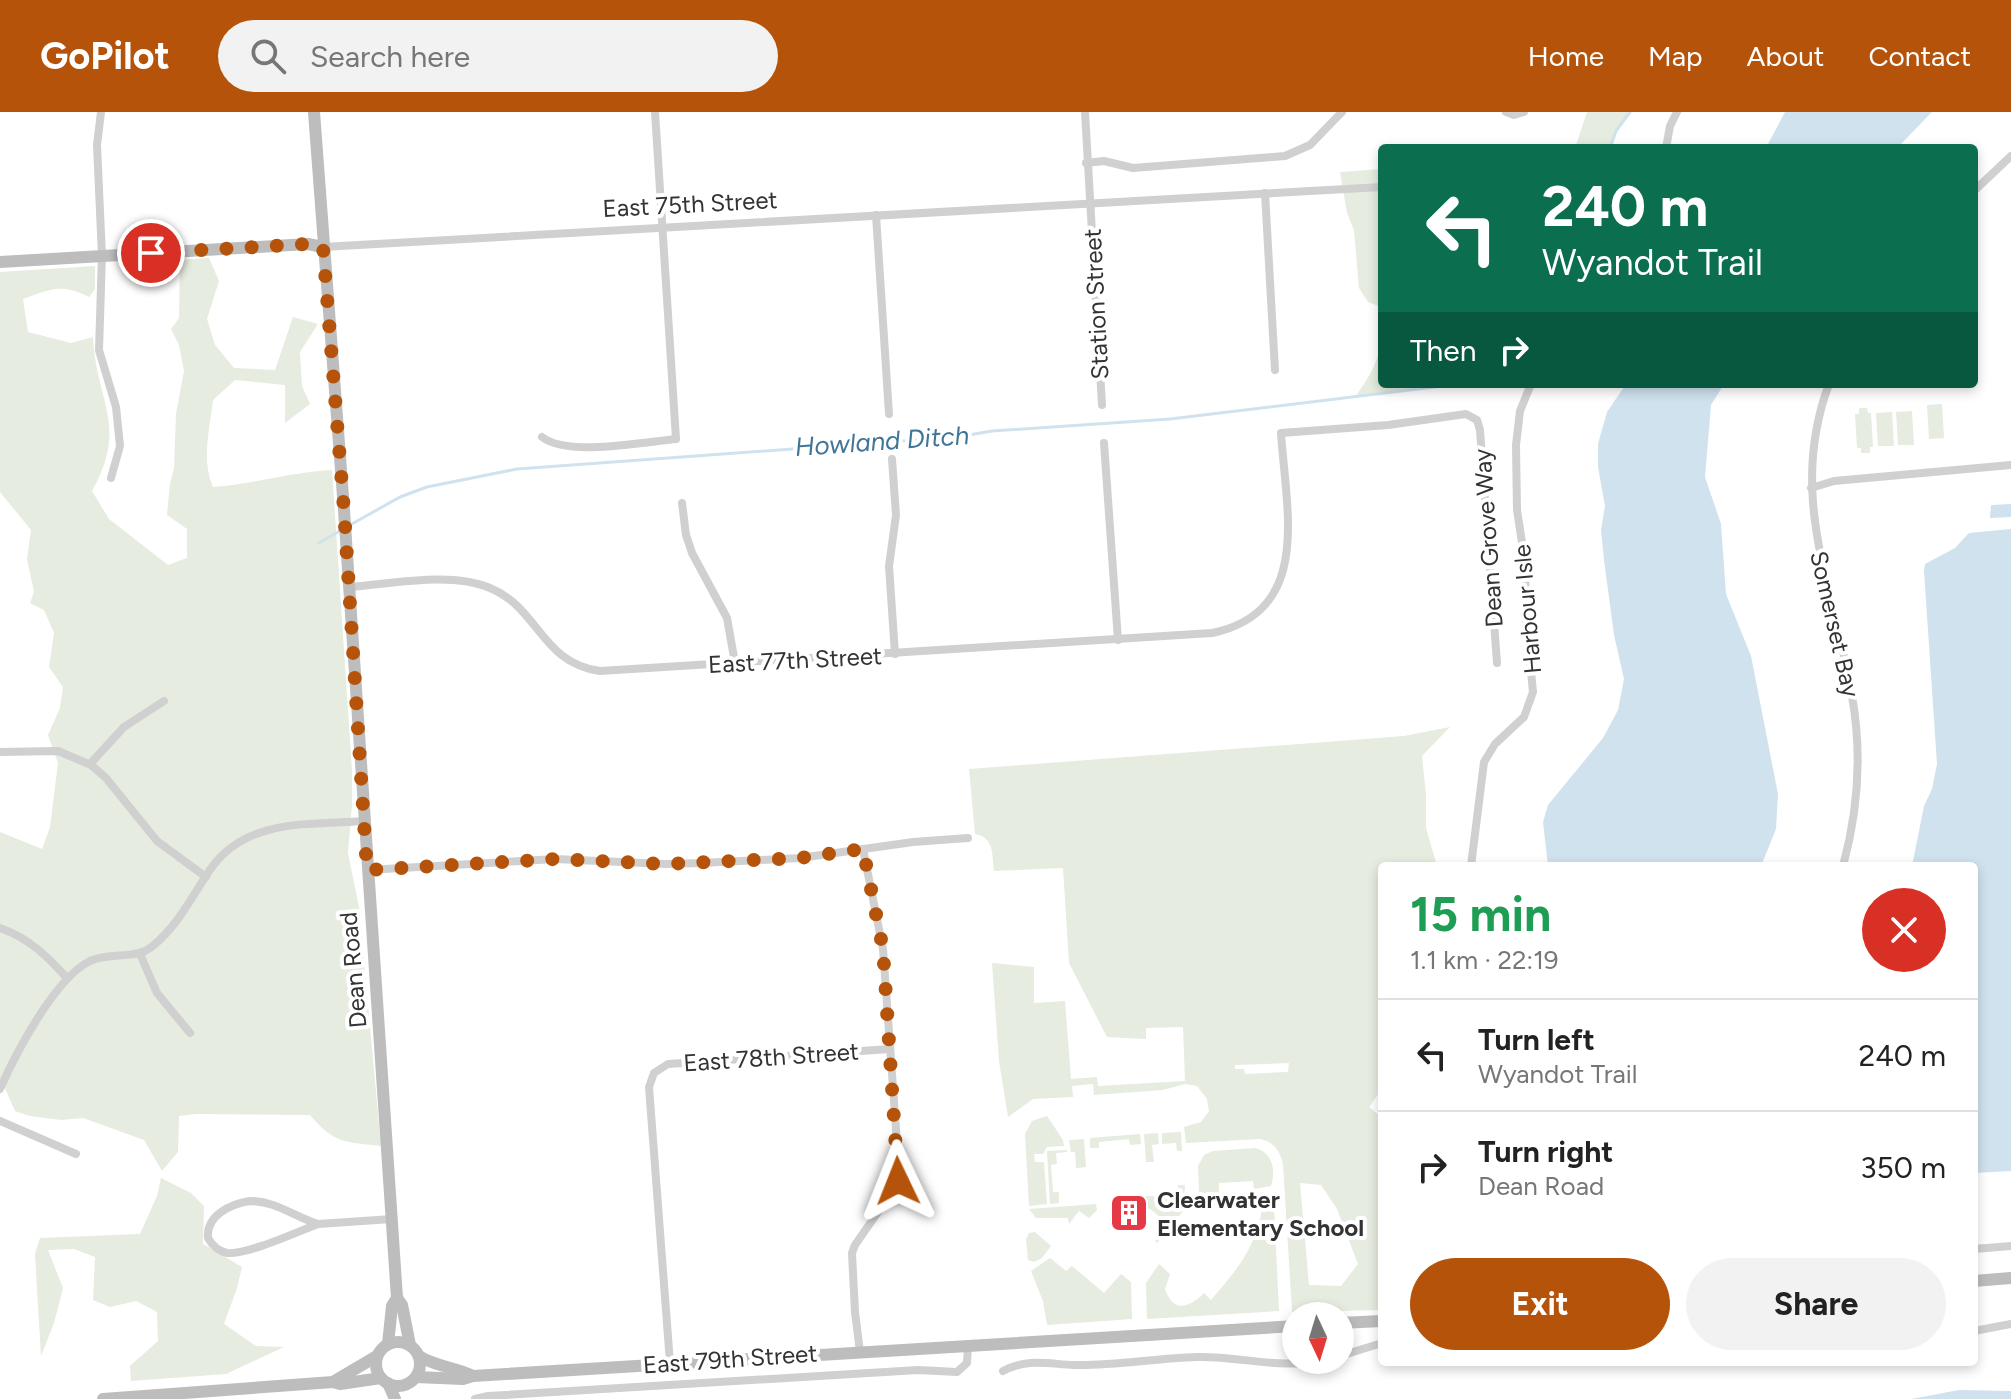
<!DOCTYPE html>
<meta charset="utf-8">
<style>
body{margin:0;font-family:Figtree,sans-serif;background:#f2f2f2;color:#222;height:100vh;display:flex;flex-direction:column;font-size:30px;white-space:nowrap}
*{box-sizing:border-box;margin:0}
p{font-size:26px;color:#767676}
.icon{flex:none;width:44px;height:44px;fill:none;stroke:currentColor;stroke-width:2;stroke-linecap:round;stroke-linejoin:round}
.map{position:relative;flex:1;overflow:hidden}
.details{position:absolute;left:1378px;top:750px;width:600px;height:504px;display:flex;flex-direction:column;background:#fff;border-radius:8px;box-shadow:0 4px 12px #0003}
.details>*{flex:none}
.guide{position:absolute;left:1378px;top:32px;width:600px;height:244px;border-radius:8px;box-shadow:0 4px 12px #0003;background:#0b6e4f;color:#fff;overflow:hidden}
.needle{width:52px;rotate:176deg}
.tools{position:absolute;left:1282px;top:1190px;display:grid;gap:16px}
.tools a{display:grid;place-items:center;width:72px;height:72px;border-radius:50%;background:#fff;box-shadow:0 4px 12px #0003;font-size:40px}
.pin{position:absolute;display:grid;place-items:center;width:68px;height:68px;color:#fff;margin:-34px;border:4px solid #fff;border-radius:50%;box-shadow:0 2px 8px #0007}
.me{position:absolute;width:88px;margin:-44px;rotate:358deg;stroke-linejoin:round;filter:drop-shadow(0 0 6px #0008)}
.turn{display:flex;align-items:center;gap:28px;height:168px;padding:0 32px;font-size:36px}
.turn .icon{width:104px;height:104px;stroke-width:2.5}
.turn b{display:block;font-size:56px;line-height:68px}
.then{display:flex;align-items:center;height:76px;padding:0 32px;background:#0003;gap:16px;font-size:30px}
.round{display:grid;place-items:center;flex:none;width:84px;height:84px;border-radius:42px;background:#f2f2f2}
.head{display:flex;align-items:center;justify-content:space-between;height:136px;padding:0 32px}
h1{font-size:48px;font-weight:700;line-height:60px;color:#1e9e55}
.primary-button{display:flex;gap:16px;margin-top:auto;padding:16px 32px}
.primary-button a{flex:1;height:92px;border-radius:48px;background:#b45309;color:#fff;font-size:32px;font-weight:700;line-height:92px;text-align:center}
.primary-button a+a{background:#f2f2f2;color:#222}
ul{padding:0;list-style:none}
li{display:flex;align-items:center;gap:24px;height:112px;padding:0 32px;border-top:2px solid #e0e0e0}
li div{flex:1}
li b{display:block;font-size:30px}
li em{font-style:normal}
header{display:flex;align-items:center;gap:48px;box-sizing:border-box;height:112px;padding:0 40px;background:#b45309;color:#fff}
header strong{font-size:38px}
nav{display:flex;gap:44px;margin-inline-start:auto;font-size:28px}
.search{width:560px;height:72px;background:#f2f2f2;display:flex;align-items:center;gap:20px;box-sizing:border-box;padding:0 28px;border-radius:44px;color:#767676;font-size:30px}
.map>svg:first-child{display:block}
.green{fill:#e6ecdf;fill-rule:evenodd}
.water{fill:#cfe2ee}
.lines{fill:none;stroke-linecap:round;stroke-linejoin:round}
.stream{stroke:#cfe2ee;stroke-width:3}
.street{stroke:#d0d0d0;stroke-width:8}
.secondary{stroke:#bdbdbd;stroke-width:12}
.route{stroke:#b45309;stroke-width:14;stroke-dasharray:0 25.2}
.labels{text-anchor:middle;dominant-baseline:central;stroke-width:8;stroke-linejoin:round;paint-order:stroke}
.street-label{font-size:24px;fill:#333;stroke:#fff}
.poi-label{font-size:24px;font-weight:bold;fill:#333;stroke:#fff;text-anchor:start}
.water-label{font-size:26px;font-style:italic;fill:#3f7597;stroke:#fff}
</style>
<header>
<strong>GoPilot</strong>
<div class="search"><svg class="icon" aria-label="search" viewBox="0 0 24 24"><circle cx="10" cy="10" r="6"/><path d="M15 15l6 6"/></svg>Search here</div>
<nav><a>Home</a><a>Map</a><a>About</a><a>Contact</a></nav>
</header>
<div class="map">
<svg width="2011" height="1287" viewBox="0 0 2011 1287">
<rect width="100%" height="100%" fill="#fff"/>
<g class="green">
<path d="M1587 0H1630L1616 19 1610 36H1575Z"/>
<path d="M1382 57V272H1459L1457 273 1356 284C1383 245 1381 240 1379 194L1368 190 1359 176 1354 118 1347 101 1340 60Z"/>
<path d="M209 146 219 169 207 207 215 233 234 256 275 258 293 205 318 212 300 240 302 274 310 292 285 311V273L235 268 213 288C210 316 201 348 213 375 254 372 292 360 332 358L352 659V693L348 741 359 795 381 1034C346 1030 334 1032 310 1003L196 1002 179 1004 178 1040 162 1059 144 1028 83 1006 61 1008 30 1004 15 999 0 965V720L42 737 50 715 58 651 48 623 60 596 63 575 49 555 54 521 44 498 30 491 34 480 27 447 31 418 0 380V160L95 154V177L89 185C62 171 50 177 23 187L28 220 71 231 93 225C96 291 129 312 92 379L109 407 168 453 187 446V417L167 403 170 372 174 356 176 302 184 259 179 233 171 217 179 206 180 148Z"/>
<path d="M1942 292 1944 326 1929 327 1927 293Z"/>
<path d="M1859 296H1867L1868 301H1871L1873 335H1870V341H1861V336H1857L1855 302H1859Z"/>
<path d="M1912 299 1914 333H1898L1896 300Z"/>
<path d="M1892 300 1894 334H1878L1876 301Z"/>
<path d="M1450 615 1422 644 1426 683V716L1437 754H1382V977L1369 995 1382 1006V1198L1292 1200 1283 1052C1280 1039 1274 1030 1260 1027L1186 1031 1184 1015 1201 1010 1209 999 1207 987 1197 974 1185 972 1163 978 1094 983 1093 972 1072 974 1073 985 1033 987 1008 1005 999 949 992 851 1034 855V891L1065 889 1071 967 1097 965 1098 974 1185 969 1183 915 1146 916V927L1107 925 1069 851 1063 756 994 759C992 742 994 725 975 722L969 657 1404 624ZM1289 951 1288 960 1245 962 1244 957H1235V953ZM1300 1071 1321 1073 1337 1097 1358 1152 1341 1174 1309 1173Z"/>
<path d="M1047 1004 1063 1028 1064 1034 1047 1035 1043 1042H1034L1035 1050H1044L1047 1092 1029 1094 1025 1022 1032 1009Z"/>
<path d="M1181 1020 1182 1039H1177L1176 1031 1162 1032V1021Z"/>
<path d="M1158 1021 1159 1032 1152 1033 1154 1050H1146L1144 1022Z"/>
<path d="M1140 1022 1141 1032 1130 1033 1129 1027 1099 1030V1036H1090V1026Z"/>
<path d="M1084 1027 1086 1055 1076 1056 1075 1040H1071L1069 1028Z"/>
<path d="M1255 1036C1273 1040 1276 1059 1271 1074L1254 1077 1253 1069 1219 1071V1082L1199 1083 1198 1054 1204 1043 1213 1039Z"/>
<path d="M1067 1038V1040L1056 1041 1057 1052 1051 1053 1053 1080H1059V1091L1050 1092 1047 1039Z"/>
<path d="M161 1066 191 1081 204 1094 203 1132 242 1155 237 1176 224 1212 256 1234 284 1235 226 1262 131 1269 130 1254 158 1229 157 1200 136 1189 110 1195 93 1188 95 1145 74 1137 48 1138 63 1176 54 1211 41 1244 35 1142 40 1126 140 1122 157 1084Z"/>
<path d="M1178 1073H1185L1183 1099 1157 1131 1155 1129 1169 1112 1150 1097H1140L1139 1085 1178 1082Z"/>
<path d="M1264 1087 1272 1090 1274 1095 1279 1199 1147 1207 1146 1171 1159 1152 1170 1162 1165 1177C1173 1201 1189 1196 1204 1181L1211 1188C1237 1157 1255 1138 1262 1097L1255 1096 1254 1092Z"/>
<path d="M1096 1092 1097 1098 1089 1106 1079 1099 1069 1112 1068 1106H1036L1029 1097Z"/>
<path d="M1035 1120 1051 1134 1042 1146 1034 1150 1028 1148 1026 1127 1029 1121Z"/>
<path d="M1050 1146 1066 1159 1072 1154 1104 1181 1121 1162 1131 1170 1132 1207 1047 1213 1043 1189 1031 1159Z"/>
</g>
<g class="water">
<path d="M1785 0H1932L1897 36H1766Z"/>
<path d="M1626 272H1724L1711 293 1705 365 1721 412 1726 482 1751 544 1778 682 1776 717 1761 754H1548L1543 710 1548 693 1603 626 1618 598 1624 567 1614 523 1604 448 1601 418 1605 394 1598 355V332L1607 300Z"/>
<path d="M2011 392V405L1990 406 1991 393Z"/>
<path d="M2011 417V1059L1974 1061V754H1912L1924 694 1932 677 1937 652 1924 459 1925 452 1955 436 1969 421Z"/>
<path d="M1959 1278 2011 1279V1287H1911Z"/>
</g>
<g class="lines">
<g class="stream">
<path d="M1610 36 1616 19 1630 0"/>
<path d="M350 413 400 385 427 375 517 357 957 325 992 319 1170 307 1459 272"/>
<path d="M319 431 343 417"/>
</g>
<g class="street">
<path d="M101 0 97 33 102 144 99 238 116 295 120 334 111 366"/>
<path d="M1085 0 1102 293"/>
<path d="M1506 0 1514 3 1524 0"/>
<path d="M1666 36 1670 14 1677 0"/>
<path d="M1086 51 1104 49 1133 56 1285 44 1310 33 1342 0"/>
<path d="M1974 79 2011 44"/>
<path d="M1265 81 1275 258"/>
<path d="M876 103 889 302"/>
<path d="M323 135 1382 75"/>
<path d="M1829 272C1787 384 1834 475 1852 584 1862 640 1858 699 1843 754"/>
<path d="M542 325C567 345 644 330 676 327L655 0"/>
<path d="M1104 331 1118 528"/>
<path d="M892 347 896 403 889 454 895 542"/>
<path d="M1811 376 1834 369 2011 353"/>
<path d="M682 391 686 423 692 441 727 506 735 551"/>
<path d="M349 475C391 472 451 459 490 476 539 496 541 551 600 559L1212 521C1313 500 1286 398 1281 321L1388 313 1466 302 1477 308 1480 318 1497 551"/>
<path d="M0 640 58 639 91 653 106 666 157 729 206 765"/>
<path d="M90 652 124 615 164 589"/>
<path d="M1471 754 1484 650 1495 632 1524 605 1533 580 1526 509 1525 450 1517 398 1516 333 1520 299 1531 272"/>
<path d="M367 758 555 747 665 752 702 751 800 746 913 730 968 726"/>
<path d="M0 816C29 826 47 844 67 866"/>
<path d="M140 842 157 881 190 921"/>
<path d="M0 977C16 941 55 866 90 849 112 839 136 849 154 833 180 811 193 782 212 755 248 706 310 713 364 709"/>
<path d="M0 1009 76 1042"/>
<path d="M250 1089C277 1089 294 1105 318 1112 297 1120 247 1143 227 1141 218 1139 212 1133 208 1126 206 1103 231 1092 250 1089Z"/>
<path d="M318 1112 392 1107"/>
<path d="M1974 1137 2011 1134"/>
<path d="M1974 1219 2011 1212"/>
<path d="M860 1240 855 1200 852 1141 855 1133 894 1077 899 1059 883 837 863 737"/>
<path d="M1340 1244 1382 1231"/>
<path d="M670 1251 649 975 654 961 668 952 890 937"/>
<path d="M1003 1259C1027 1246 1048 1252 1074 1253 1115 1254 1156 1246 1197 1245 1243 1244 1278 1258 1326 1248"/>
<path d="M475 1287 488 1284 918 1258 957 1260 967 1251 968 1234"/>
</g>
<g class="secondary">
<path d="M314 0 344 398 397 1186 402 1193 410 1233"/>
<path d="M0 150 308 132 323 135"/>
<path d="M1974 1169 2011 1166"/>
<path d="M1340 1211 1382 1209"/>
<circle cx="398" cy="1252" r="22"/>
<path d="M388 1232 392 1194 397 1186"/>
<path d="M419 1244C436 1255 456 1255 473 1264"/>
<path d="M416 1265 463 1267 473 1264 1296 1214"/>
<path d="M333 1270 377 1244"/>
<path d="M388 1271 395 1287"/>
<path d="M103 1287 333 1270 340 1272 381 1266"/>
</g>
</g>
<g class="lines">
<path class="route" d="M151 141 308 132 323 135 344 398 367 758 555 747 665 752 800 746 863 737 883 837 898 1069"/>
</g>
<defs>
<symbol id="building-square" viewBox="-11 -11 22 22"><rect x="-9" y="-9" width="18" height="18" rx="4" fill="#e63946" stroke="#fff"/><path d="M-4-6H4V6H1V3H-1V6H-4ZM-2.5-4.3h1.7v1.8h-1.7ZM.8-4.3h1.7v1.8H.8ZM-2.5-1h1.7V.8h-1.7ZM.8-1h1.7V.8H.8Z" fill="#fff"/></symbol>
</defs>
<g fill-rule="evenodd">
<use href="#building-square" x="1107" y="1079" width="44" height="44"/>
</g>
<g class="labels">
<g class="street-label">
<text transform="translate(690 92) rotate(-3)">East 75th Street</text>
<text transform="translate(1096 192) rotate(-93)">Station Street</text>
<text transform="translate(1488 426) rotate(-94)">Dean Grove Way</text>
<text transform="translate(1527 497) rotate(-95)">Harbour Isle</text>
<text transform="translate(1835 512) rotate(77)">Somerset Bay</text>
<text transform="translate(795 548) rotate(-3)">East 77th Street</text>
<text transform="translate(353 858) rotate(-95)">Dean Road</text>
<text transform="translate(771 945) rotate(-4)">East 78th Street</text>
<text transform="translate(730 1247) rotate(-4)">East 79th Street</text>
</g>
<g class="poi-label">
<text x="1157" y="1087">Clearwater<tspan x="1157" dy="28">Elementary School</tspan></text>
</g>
<g class="water-label">
<text transform="translate(882 329) rotate(-4)">Howland Ditch</text>
</g>
</g>
</svg>
<div class="tools">
<a><svg class="needle" viewBox="-14 -14 28 28"><path d="M0-13l5 13h-10z" fill="#e53935"/><path d="M0 13l5-13h-10z" fill="#767676"/></svg></a>
</div>
<div class="pin" style="left:151px;top:141px;background:#d93025"><svg class="icon" aria-label="arrive" viewBox="0 0 24 24"><path d="M6 21V4h12l-3 4 3 4H6"/></svg></div>
<svg class="me" style="left:898px;top:1069px" viewBox="-20 -20 40 40"><path d="M0-17L14 15 0 8-14 15z" fill="#b45309" stroke="#fff" stroke-width="4"/></svg>
<div class="guide">
<div class="turn"><svg class="icon" aria-label="left" viewBox="0 0 24 24"><path d="M17 20v-9H6M10 6l-5 5 5 5"/></svg><div><b>240 m</b>Wyandot Trail</div></div>
<div class="then">Then<svg class="icon" aria-label="right" viewBox="0 0 24 24"><path d="M7 20v-9h11M14 6l5 5-5 5"/></svg></div>
</div>
<section class="details">
<div class="head"><div><h1>15 min</h1><p>1.1 km · 22:19</p></div><a class="round" style="background:#d93025;color:#fff"><svg class="icon" aria-label="close" viewBox="0 0 24 24"><path d="M6 6l12 12M18 6L6 18"/></svg></a></div>
<ul>
<li><svg class="icon" aria-label="left" viewBox="0 0 24 24"><path d="M17 20v-9H6M10 6l-5 5 5 5"/></svg><div><b>Turn left</b><p>Wyandot Trail</p></div><em>240 m</em></li>
<li><svg class="icon" aria-label="right" viewBox="0 0 24 24"><path d="M7 20v-9h11M14 6l5 5-5 5"/></svg><div><b>Turn right</b><p>Dean Road</p></div><em>350 m</em></li>
</ul>
<div class="primary-button"><a>Exit</a><a>Share</a></div>
</section>
</div>
